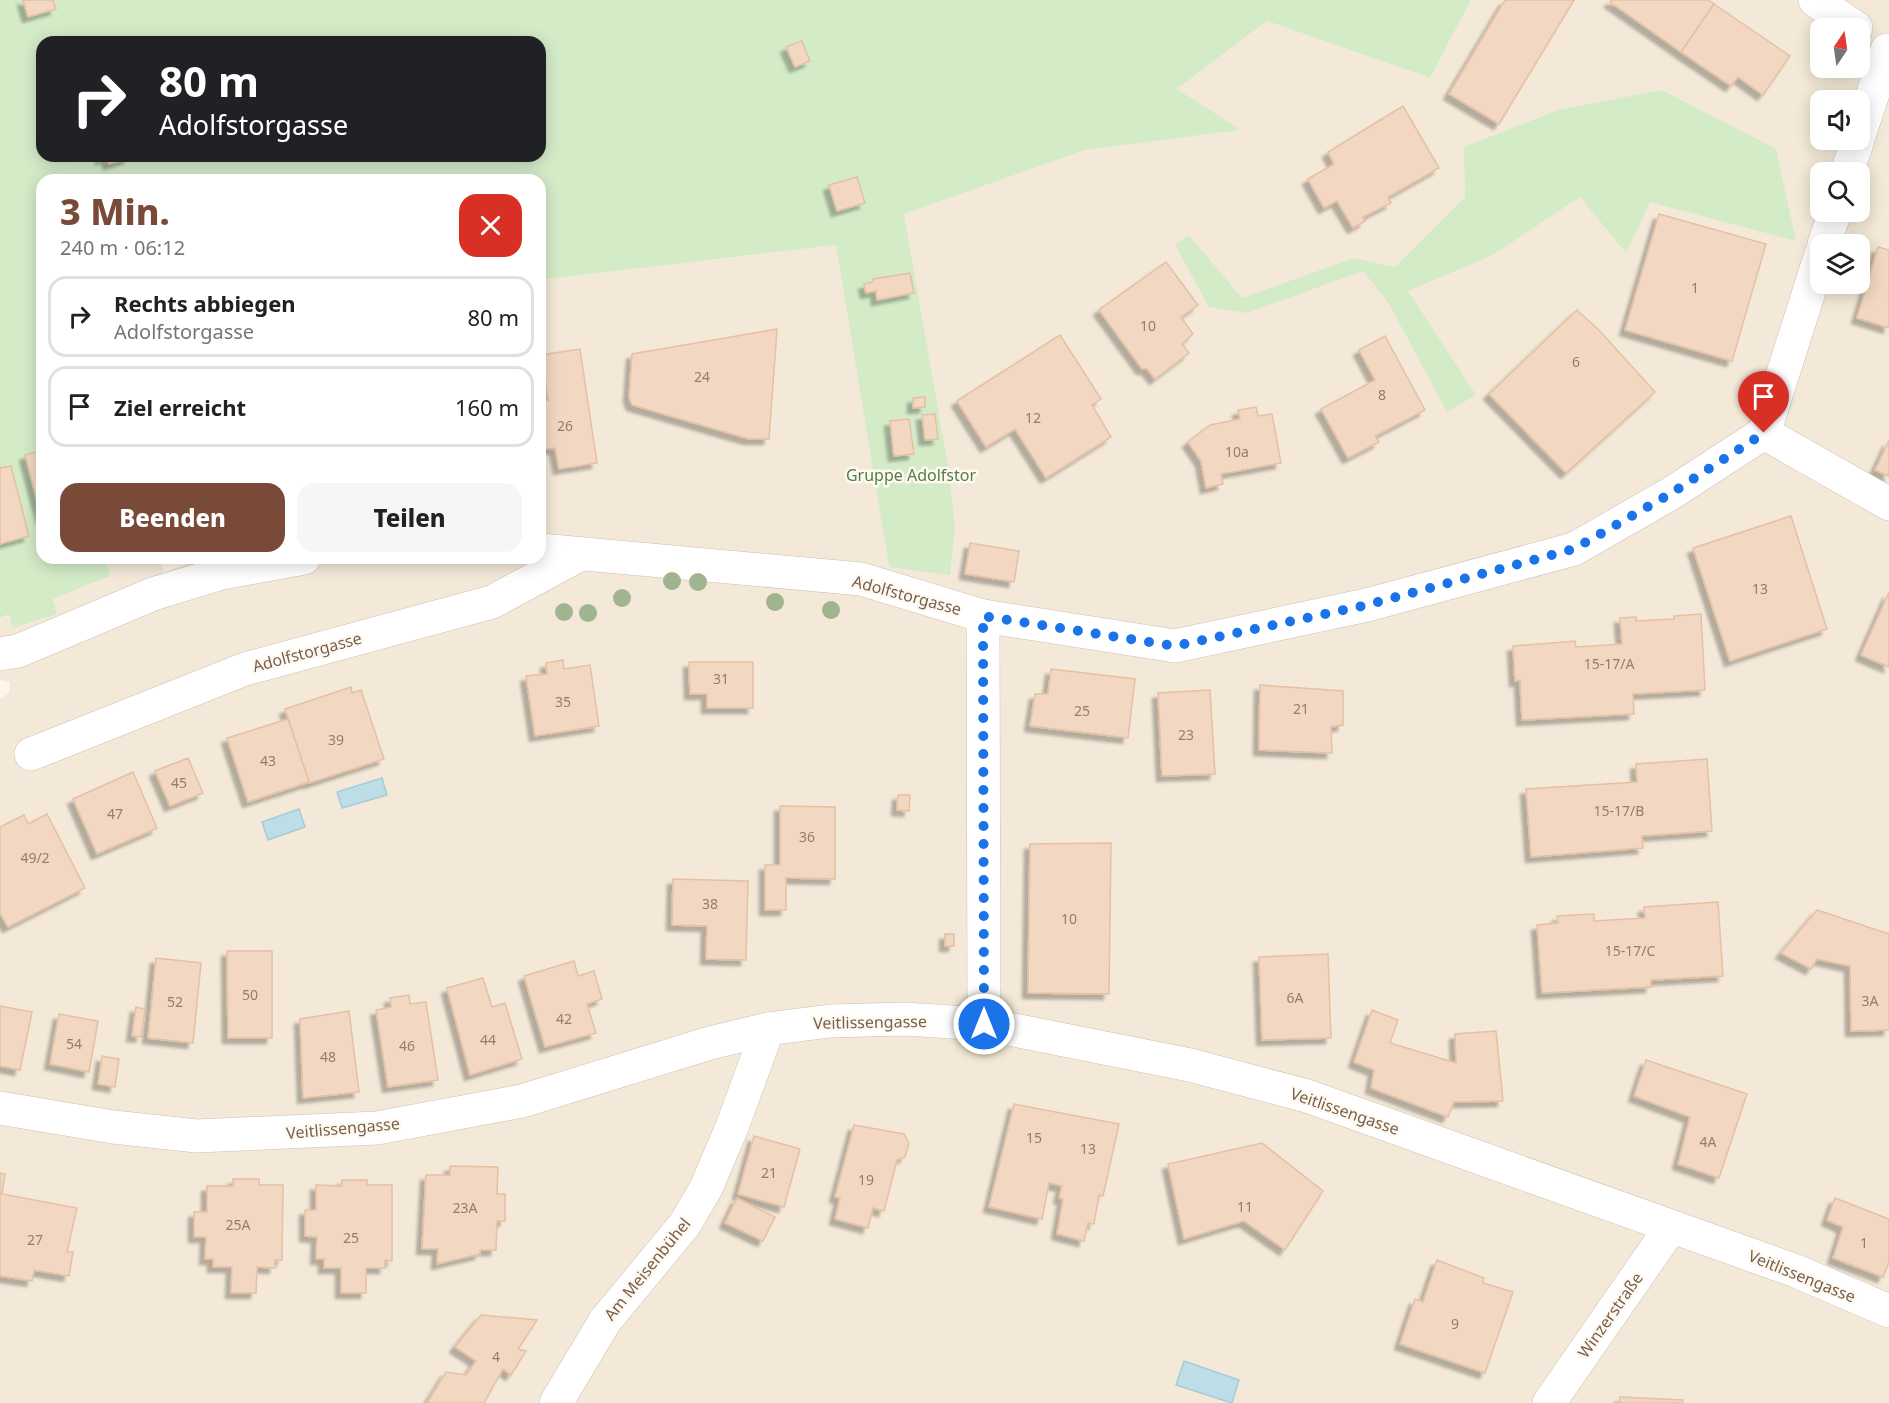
<!DOCTYPE html>
<html lang="de">
<meta charset="utf-8">
<style>
body{margin:0;font-family:"Noto Sans",sans-serif;background:#f6f6f6;color:#202124;height:100vh;display:flex;flex-direction:column;font-size:22px;white-space:nowrap}
*{box-sizing:border-box;margin:0}
p{font-size:20px;color:#757577}
.icon{flex:none;width:33px;height:33px;fill:none;stroke:currentColor;stroke-width:2;stroke-linecap:round;stroke-linejoin:round}
.map{position:relative;flex:1;overflow:hidden}
.panel{position:absolute;left:36px;top:174px;width:510px;height:390px;display:flex;flex-direction:column;background:#fff;border-radius:18px;box-shadow:0 3px 15px #0003}
.panel>*{flex:none}
.banner{position:absolute;left:36px;top:36px;width:510px;height:126px;border-radius:18px;box-shadow:0 3px 15px #0003;background:#202124;color:#fff;overflow:hidden}
.needle{width:39px;rotate:13deg}
.fabs{position:absolute;left:1810px;top:18px;display:grid;gap:12px}
.fabs a{display:grid;place-items:center;width:60px;height:60px;border-radius:12px;background:#fff;box-shadow:0 3px 15px #0003;font-size:30px}
.pin{position:absolute;display:grid;place-items:center;width:51px;height:51px;color:#fff;margin:-62px -26px;border-radius:50% 50% 50% 0;rotate:-45deg;box-shadow:0 0 6px #0007}
.pin .icon{rotate:45deg}
.me{position:absolute;width:66px;margin:-33px;rotate:0deg;stroke-linejoin:round;filter:drop-shadow(0 0 4px #0008)}
.turn{display:flex;align-items:center;gap:21px;height:126px;padding:0 24px;font-size:27px}
.turn .icon{width:78px;height:78px;stroke-width:2.5}
.turn b{display:block;font-size:42px;line-height:51px}
.round{display:grid;place-items:center;flex:none;width:63px;height:63px;border-radius:18px;background:#f6f6f6}
.summary{display:flex;align-items:center;justify-content:space-between;height:102px;padding:0 24px}
h1{font-size:36px;font-weight:800;line-height:45px;color:#794a38}
.button{display:flex;gap:12px;margin-top:auto;padding:12px 24px}
.button a{flex:1;height:69px;border-radius:18px;background:#794a38;color:#fff;font-size:24px;font-weight:800;line-height:69px;text-align:center}
.button a+a{background:#f6f6f6;color:#202124}
ul{padding:0;list-style:none}
li{display:flex;align-items:center;gap:18px;height:81px;margin:0 12px 9px;padding:0 12px;border:3px solid #e0e0e0;border-radius:18px}
li div{flex:1}
li b{display:block;font-size:22px}
li em{font-style:normal}
.map>svg:first-child{display:block}
.residential{fill:#f4e9d8;fill-rule:evenodd}
.green{fill:#d4ebc8;fill-rule:evenodd}
.water{fill:#bedee7;stroke:#a4cdd9;stroke-width:1.5}
.building{fill:#f2d8c2;stroke:#e5c0a2;stroke-width:1.5;filter:url(#shadow)}
.lines{fill:none;stroke-linecap:round;stroke-linejoin:round}
.minor-casing{stroke:#cfbfaf;stroke-width:34}
.minor{stroke:#fff;stroke-width:33}
.tree{fill:#9fb48f}
.route{stroke:#1a73e8;stroke-width:10;stroke-dasharray:0 18}
.labels{text-anchor:middle;dominant-baseline:central;stroke-width:5;stroke-linejoin:round;paint-order:stroke}
.number-label{font-size:14px;fill:#967d6a}
.park-label{font-size:16px;fill:#527e44;stroke:#fffaf1}
.street-label{font-size:16px;fill:#785f4d;stroke:#fffaf1}
</style>
<div class="map">
<svg width="1889" height="1403" viewBox="0 0 1889 1403">
<defs>
<filter id="shadow"><feDropShadow dx="-5.5" dy="5.5" stdDeviation="1.5" flood-color="#0004"/></filter>
</defs>
<rect width="100%" height="100%" fill="#fdf7ea"/>
<path class="residential" d="M1471 0H1889V1403H0V699L9 693 10 682 0 680V617L57 614 53 599 110 576 105 558H158L164 572 203 558H540V280L837 245 889 567 948 465 904 214 1085 150 1240 130 1177 89 1267 21 1430 78ZM1821 28H1860V68H1821ZM1821 100H1860V140H1821ZM1821 172H1860V212H1821ZM1821 244H1860V284H1821Z"/>
<g class="green">
<path d="M0 0H1471L1430 78 1267 21 1177 89 1241 130 1085 150 904 214 948 465 955 527 950 575 889 567 836 245 540 280V180H42V558H105L110 576 53 599 57 614 13 628 9 615 0 617ZM42 42H540V156H42Z"/>
<path d="M1662 90 1776 149 1796 241 1650 202 1626 253 1580 197 1493 255 1408 291 1476 395 1447 412 1388 302 1363 271 1247 313 1209 307 1175 245 1189 235 1242 298 1354 258 1395 267 1465 197 1464 147 1558 110Z"/>
</g>
<g class="water">
<path d="M382 778 387 795 342 808 337 792Z"/>
<path d="M299 809 305 827 268 840 262 822Z"/>
<path d="M1184 1361 1239 1380 1232 1403 1176 1385Z"/>
</g>
<g class="building">
<path d="M23 0H53L56 9 28 17Z"/>
<path d="M1505 0H1574L1499 124 1449 94Z"/>
<path d="M1611 0H1709L1714 4 1681 52 1610 2Z"/>
<path d="M1714 4 1790 56 1763 95 1738 77 1731 86 1681 52Z"/>
<path d="M802 41 810 61 795 67 786 47Z"/>
<path d="M1403 106 1439 168 1388 197 1391 203 1363 217 1365 221 1353 228 1337 201 1324 208 1308 179 1334 164 1328 152Z"/>
<path d="M101 156H129V158L109 164 107 157 101 159Z"/>
<path d="M857 177 865 203 837 211 829 185Z"/>
<path d="M1659 214 1766 244 1732 361 1625 330Z"/>
<path d="M1878 247 1889 250V328L1857 318Z"/>
<path d="M1166 262 1198 305 1181 317 1193 334 1182 344 1189 353 1155 379 1147 369H1142L1099 310Z"/>
<path d="M910 273 914 293 877 300 876 291 866 293 864 284 873 282V279Z"/>
<path d="M1577 310 1599 330 1655 392 1566 473 1489 394Z"/>
<path d="M777 329 769 439H749L632 405 629 397 632 354Z"/>
<path d="M1060 335 1101 399 1092 405 1111 437 1046 478 1015 429 986 447 957 401Z"/>
<path d="M1385 336 1425 410 1375 436 1379 442 1348 458 1321 409 1375 380 1359 350Z"/>
<path d="M580 349 597 463 559 469 555 448 540 450V401L548 400 541 355Z"/>
<path d="M925 397V407L913 408V398Z"/>
<path d="M1256 407 1258 416 1272 414 1281 463 1221 474 1223 484 1206 488 1201 461 1188 442 1210 425 1240 419 1238 410Z"/>
<path d="M935 414 938 439 925 440 922 415Z"/>
<path d="M909 419 914 454 894 456 890 421Z"/>
<path d="M1889 440V476L1875 470Z"/>
<path d="M42 450V519L25 455Z"/>
<path d="M11 466 29 536 0 544V468Z"/>
<path d="M1791 516 1827 629 1730 661 1693 548Z"/>
<path d="M970 543 1019 551 1014 582 965 574Z"/>
<path d="M1889 592V667L1861 655Z"/>
<path d="M1701 614 1705 690 1633 694 1634 714 1522 720 1520 680 1515 681 1513 646 1575 641 1576 647 1622 644 1620 618 1636 617V621L1674 619V616Z"/>
<path d="M563 660 564 669 590 665 599 726 535 736 526 676 547 674 546 663Z"/>
<path d="M689 662H753V708H707V694H690Z"/>
<path d="M1051 669 1135 679 1128 738 1030 726 1035 694H1048Z"/>
<path d="M1260 685 1343 691V725L1331 727 1332 753 1259 750Z"/>
<path d="M351 687 352 693 361 690 384 759 309 783 285 709Z"/>
<path d="M1210 690 1215 774 1162 776 1158 693Z"/>
<path d="M288 719 309 782 248 802 227 738Z"/>
<path d="M188 758 203 793 170 806 155 771Z"/>
<path d="M1707 759 1712 831 1642 836 1643 848 1531 857 1526 789 1637 782 1636 764Z"/>
<path d="M133 772 157 828 97 854 73 799Z"/>
<path d="M898 795H910L909 811 897 810Z"/>
<path d="M780 806 835 807V879L786 878V910H765V865H780Z"/>
<path d="M47 814 85 888 8 927 0 913V827L24 815 28 824Z"/>
<path d="M1111 843 1109 994 1028 993 1030 844Z"/>
<path d="M673 879 748 881 746 960 706 959 707 926 672 925Z"/>
<path d="M1718 902 1723 976 1651 980V987L1542 993 1537 925 1558 923 1557 916 1594 914V921L1645 918 1644 907Z"/>
<path d="M1817 910 1889 934V1030L1851 1031 1850 966 1817 959 1811 969 1781 953Z"/>
<rect x="945" y="934" width="9" height="12"/>
<path d="M227 951H272V1038H228Z"/>
<path d="M1328 954 1331 1038 1262 1040 1259 957Z"/>
<path d="M156 958 201 963 193 1043 148 1038Z"/>
<path d="M574 961 578 976 594 971 602 999 587 1004 596 1033 545 1047 524 976Z"/>
<path d="M483 978 492 1007 505 1003 522 1059 470 1075 447 988Z"/>
<path d="M409 995 410 1004 426 1002 438 1080 388 1087 376 1010 391 1007 390 998Z"/>
<path d="M0 1006 32 1012 20 1070 0 1066Z"/>
<path d="M136 1007 145 1009 141 1037 132 1036Z"/>
<path d="M1372 1010 1398 1020 1390 1043 1456 1063 1455 1034 1496 1031 1503 1101 1454 1102 1448 1117 1371 1088 1374 1070 1354 1062Z"/>
<path d="M349 1011 359 1092 303 1098 300 1019Z"/>
<path d="M59 1014 98 1021 89 1072 50 1064Z"/>
<path d="M102 1056 119 1059 115 1087 98 1084Z"/>
<path d="M1646 1060 1747 1094 1719 1178 1678 1164 1690 1117 1634 1096Z"/>
<path d="M1014 1104 1119 1124 1103 1196 1099 1195 1094 1224 1088 1223 1084 1241 1057 1234 1063 1199 1059 1198 1062 1186 1049 1183 1042 1219 989 1207Z"/>
<path d="M854 1125 904 1134 909 1143 905 1157 897 1160 884 1211 873 1208 868 1228 835 1219 840 1198 835 1197Z"/>
<path d="M754 1136 800 1149 784 1207 738 1194Z"/>
<path d="M1262 1143 1323 1191 1285 1250 1244 1221 1184 1239 1168 1164Z"/>
<path d="M450 1166 498 1167 497 1194H505V1221H497L496 1250H480V1254L437 1264 438 1249H422L426 1175H450Z"/>
<path d="M0 1173 5 1174 2 1194 77 1208 67 1252H73L69 1276 34 1270 32 1281 0 1276Z"/>
<path d="M233 1179H259V1185H283L282 1260H275V1268L257 1267 256 1293H231L232 1267H213V1259H205L206 1237H194V1212H207V1186H233Z"/>
<path d="M342 1180H367V1185H392V1261L385 1260V1268H366V1293H341V1268H324V1259H316L317 1237 305 1236V1210H316V1185L342 1186Z"/>
<path d="M737 1198 775 1217 763 1241 725 1223Z"/>
<path d="M1835 1198 1889 1219V1262L1883 1277 1833 1258 1843 1227 1827 1220Z"/>
<path d="M1437 1260 1484 1278 1483 1283 1513 1292 1485 1373 1400 1344 1415 1299 1423 1302Z"/>
<path d="M481 1315 537 1320 518 1349 526 1351 511 1375 503 1369 484 1403H427L446 1372 466 1375 476 1361 455 1347Z"/>
<path d="M1620 1397 1683 1400V1403H1620Z"/>
</g>
<g class="lines">
<defs>
<g id="minor">
<path d="M1815 0 1856 28"/>
<path d="M1860 133 1887 50"/>
<path d="M1847 172 1858 140"/>
<path d="M1824 244 1835 212"/>
<path d="M1764 433 1821 254"/>
<path d="M1764 433 1889 504"/>
<path d="M540 550 861 579 983 616 1175 646 1367 605 1574 549 1670 494 1764 433"/>
<path d="M983 616 984 1024"/>
<path d="M0 654 18 651 153 594 222 573 304 558"/>
<path d="M31 754 245 669 492 602 581 554"/>
<path d="M0 1108 113 1127 197 1136 377 1128 522 1101 710 1043 768 1029 830 1021 904 1019 984 1024 1190 1065 1307 1096 1796 1271 1889 1311"/>
<path d="M556 1403 605 1321 685 1224 706 1188 732 1127 768 1029"/>
<path d="M1549 1403 1671 1227"/>
</g>
</defs>
<use href="#minor" class="minor-casing"/>
<use href="#minor" class="minor"/>
</g>
<g class="tree">
<circle cx="672" cy="581" r="9"/>
<circle cx="698" cy="582" r="9"/>
<circle cx="622" cy="598" r="9"/>
<circle cx="775" cy="602" r="9"/>
<circle cx="831" cy="610" r="9"/>
<circle cx="564" cy="612" r="9"/>
<circle cx="588" cy="613" r="9"/>
</g>
<g class="lines">
<path class="route" d="M984 1024 983 616 1175 646 1367 605 1574 549 1670 494 1764 433"/>
</g>
<g class="labels">
<g class="number-label">
<text x="1695" y="287">1</text>
<text x="1148" y="325">10</text>
<text x="1576" y="361">6</text>
<text x="702" y="376">24</text>
<text x="1382" y="394">8</text>
<text x="1033" y="417">12</text>
<text x="565" y="425">26</text>
<text x="1237" y="451">10a</text>
<text x="1760" y="588">13</text>
<text x="1609" y="663">15-17/A</text>
<text x="721" y="678">31</text>
<text x="563" y="701">35</text>
<text x="1301" y="708">21</text>
<text x="1082" y="710">25</text>
<text x="1186" y="734">23</text>
<text x="336" y="739">39</text>
<text x="268" y="760">43</text>
<text x="179" y="782">45</text>
<text x="1619" y="810">15-17/B</text>
<text x="115" y="813">47</text>
<text x="807" y="836">36</text>
<text x="35" y="857">49/2</text>
<text x="710" y="903">38</text>
<text x="1069" y="918">10</text>
<text x="1630" y="950">15-17/C</text>
<text x="250" y="994">50</text>
<text x="1295" y="997">6A</text>
<text x="1870" y="1000">3A</text>
<text x="175" y="1001">52</text>
<text x="564" y="1018">42</text>
<text x="488" y="1039">44</text>
<text x="74" y="1043">54</text>
<text x="407" y="1045">46</text>
<text x="328" y="1056">48</text>
<text x="1034" y="1137">15</text>
<text x="1708" y="1141">4A</text>
<text x="1088" y="1148">13</text>
<text x="769" y="1172">21</text>
<text x="866" y="1179">19</text>
<text x="1245" y="1206">11</text>
<text x="465" y="1207">23A</text>
<text x="238" y="1224">25A</text>
<text x="351" y="1237">25</text>
<text x="35" y="1239">27</text>
<text x="1864" y="1242">1</text>
<text x="1455" y="1323">9</text>
<text x="496" y="1356">4</text>
</g>
<g class="park-label">
<text x="911" y="475">Gruppe Adolfstor</text>
</g>
<g class="street-label">
<text transform="translate(907 595) rotate(15)">Adolfstorgasse</text>
<text transform="translate(307 652) rotate(-15)">Adolfstorgasse</text>
<text transform="translate(870 1022) rotate(-1)">Veitlissengasse</text>
<text transform="translate(1345 1111) rotate(19)">Veitlissengasse</text>
<text transform="translate(343 1128) rotate(-5)">Veitlissengasse</text>
<text transform="translate(647 1269) rotate(-51)">Am Meisenbühel</text>
<text transform="translate(1802 1276) rotate(22)">Veitlissengasse</text>
<text transform="translate(1610 1315) rotate(-55)">Winzerstraße</text>
</g>
</g>
</svg>
<div class="fabs">
<a><svg class="needle" viewBox="-14 -14 28 28"><path d="M0-13l5 13h-10z" fill="#e53935"/><path d="M0 13l5-13h-10z" fill="#757577"/></svg></a>
<a><svg class="icon" aria-label="sound" viewBox="0 0 24 24"><path d="M4 9h4l5-4v14l-5-4H4zM17 9q2 3 0 6"/></svg></a>
<a><svg class="icon" aria-label="search" viewBox="0 0 24 24"><circle cx="10" cy="10" r="6"/><path d="M15 15l6 6"/></svg></a>
<a><svg class="icon" aria-label="layers" viewBox="0 0 24 24"><path d="M12 4l9 5-9 5-9-5zM3 14l9 5 9-5"/></svg></a>
</div>
<div class="pin" style="left:1764px;top:433px;background:#d93025"><svg class="icon" aria-label="arrive" viewBox="0 0 24 24"><path d="M6 21V4h12l-3 4 3 4H6"/></svg></div>
<svg class="me" style="left:984px;top:1024px" viewBox="-20 -20 40 40"><circle r="17" fill="#1a73e8" stroke="#fff" stroke-width="3"/><path d="M0-11L8 9 0 5-8 9z" fill="#fff"/></svg>
<div class="banner">
<div class="turn"><svg class="icon" aria-label="right" viewBox="0 0 24 24"><path d="M7 20v-9h11M14 6l5 5-5 5"/></svg><div><b>80 m</b>Adolfstorgasse</div></div>
</div>
<section class="panel">
<div class="summary"><div><h1>3 Min.</h1><p>240 m · 06:12</p></div><a class="round" style="background:#d93025;color:#fff"><svg class="icon" aria-label="close" viewBox="0 0 24 24"><path d="M6 6l12 12M18 6L6 18"/></svg></a></div>
<ul>
<li><svg class="icon" aria-label="right" viewBox="0 0 24 24"><path d="M7 20v-9h11M14 6l5 5-5 5"/></svg><div><b>Rechts abbiegen</b><p>Adolfstorgasse</p></div><em>80 m</em></li>
<li><svg class="icon" aria-label="arrive" viewBox="0 0 24 24"><path d="M6 21V4h12l-3 4 3 4H6"/></svg><div><b>Ziel erreicht</b></div><em>160 m</em></li>
</ul>
<div class="button"><a>Beenden</a><a>Teilen</a></div>
</section>
</div>
